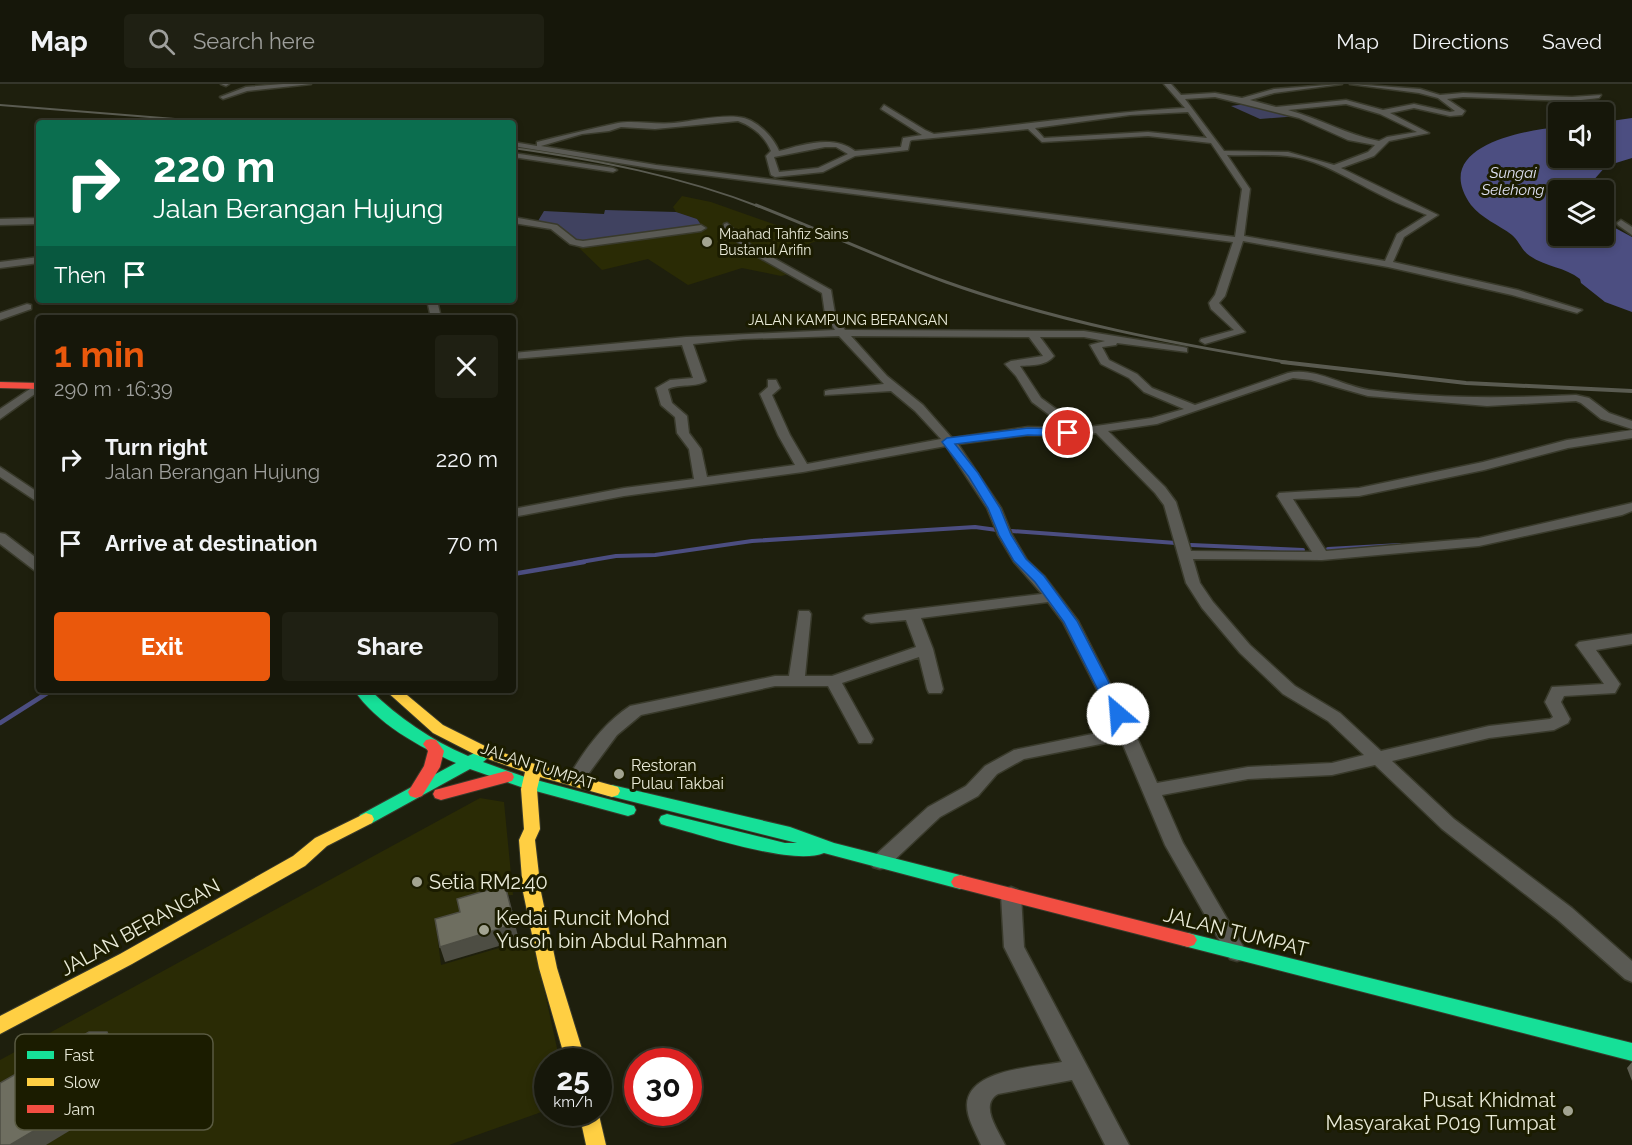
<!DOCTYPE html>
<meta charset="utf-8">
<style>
body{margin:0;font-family:Raleway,sans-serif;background:#1f2013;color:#f1f3f6;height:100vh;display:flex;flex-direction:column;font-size:22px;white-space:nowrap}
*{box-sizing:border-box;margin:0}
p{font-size:20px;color:#9e9f9c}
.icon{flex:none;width:33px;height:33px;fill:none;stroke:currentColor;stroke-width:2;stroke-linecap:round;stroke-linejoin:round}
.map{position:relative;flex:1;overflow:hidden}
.drawer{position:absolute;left:36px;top:231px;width:480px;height:378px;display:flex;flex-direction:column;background:#16170a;border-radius:6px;box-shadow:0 3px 9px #0003,0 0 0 2px #35362b}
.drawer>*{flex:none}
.top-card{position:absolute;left:36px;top:36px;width:480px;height:183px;border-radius:6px;box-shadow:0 3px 9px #0003,0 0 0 2px #35362b;background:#0b6e4f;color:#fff;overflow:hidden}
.tools{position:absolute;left:1548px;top:18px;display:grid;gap:12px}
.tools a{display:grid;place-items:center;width:66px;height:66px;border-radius:6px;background:#16170a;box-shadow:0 3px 9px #0003,0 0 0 2px #35362b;font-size:30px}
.speed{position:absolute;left:534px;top:964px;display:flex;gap:12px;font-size:30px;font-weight:700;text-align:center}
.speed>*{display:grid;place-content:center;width:78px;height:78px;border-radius:50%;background:#16170a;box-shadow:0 3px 9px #0003,0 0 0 2px #35362b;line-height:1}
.speed small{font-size:15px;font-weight:400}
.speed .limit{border:9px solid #d22;background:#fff;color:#111}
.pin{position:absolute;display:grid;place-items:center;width:51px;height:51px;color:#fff;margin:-26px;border:3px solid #fff;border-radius:50%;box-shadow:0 2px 6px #0007}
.me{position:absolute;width:66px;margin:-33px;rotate:333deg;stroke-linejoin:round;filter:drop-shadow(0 0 4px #0008)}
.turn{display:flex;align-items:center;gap:21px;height:126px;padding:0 18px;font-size:27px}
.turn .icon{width:78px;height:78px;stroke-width:2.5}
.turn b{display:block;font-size:42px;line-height:51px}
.then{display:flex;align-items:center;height:57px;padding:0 18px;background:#0003;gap:12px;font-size:22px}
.round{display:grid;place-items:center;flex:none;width:63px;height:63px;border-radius:6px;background:#1f2013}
.headline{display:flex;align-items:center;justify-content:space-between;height:102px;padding:0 18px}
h1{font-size:36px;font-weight:700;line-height:45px;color:#ea580c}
.cta{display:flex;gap:12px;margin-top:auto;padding:12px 18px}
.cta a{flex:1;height:69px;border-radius:6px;background:#ea580c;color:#fff;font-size:24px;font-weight:700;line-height:69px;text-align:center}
.cta a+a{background:#1f2013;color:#f1f3f6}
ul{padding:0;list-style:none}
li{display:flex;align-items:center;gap:18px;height:84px;padding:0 18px}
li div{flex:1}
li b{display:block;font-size:22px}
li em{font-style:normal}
header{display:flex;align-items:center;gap:36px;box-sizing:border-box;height:84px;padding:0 30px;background:#16170a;border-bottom:2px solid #35362b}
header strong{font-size:28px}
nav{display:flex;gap:33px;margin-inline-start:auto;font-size:21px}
.search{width:420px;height:54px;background:#1f2013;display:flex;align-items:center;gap:15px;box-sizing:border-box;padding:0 21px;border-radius:6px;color:#9e9f9c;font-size:22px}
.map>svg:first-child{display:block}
.built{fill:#2a2b05}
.green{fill:#404260}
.water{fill:#4c4e81}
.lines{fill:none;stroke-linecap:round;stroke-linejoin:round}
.stream-far1{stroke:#4c4e81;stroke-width:4}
.stream{stroke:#4c4e81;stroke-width:4.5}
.street-casing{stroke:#393a2b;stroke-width:3}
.fast-casing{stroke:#393a2b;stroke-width:2}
.slow-casing{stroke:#393a2b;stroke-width:2}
.jam-casing{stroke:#393a2b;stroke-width:2}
.street{fill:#5a5a54;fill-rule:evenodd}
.fast{fill:#16e098;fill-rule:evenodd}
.slow{fill:#ffcf43;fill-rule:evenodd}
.jam{fill:#f24e42;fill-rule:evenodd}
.rail-far2{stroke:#5a5b51;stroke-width:2}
.rail-far1{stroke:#5a5b51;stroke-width:3}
.rail{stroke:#5a5b51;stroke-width:4}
.wall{fill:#5f5f53}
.shaded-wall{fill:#4d4d43}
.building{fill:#6e6e60;stroke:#4d4d43;stroke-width:1.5}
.route{fill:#1a73e8;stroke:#114b97;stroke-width:1.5}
.poi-dot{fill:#a2a391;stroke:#1b1c00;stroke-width:2}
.labels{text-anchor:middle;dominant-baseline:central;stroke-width:6;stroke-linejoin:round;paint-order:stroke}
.far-poi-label{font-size:14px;fill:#e9ead8;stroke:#1b1c00;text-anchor:start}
.far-street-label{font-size:14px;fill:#e9ead8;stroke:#1b1c00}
.far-water-label{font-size:15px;font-style:italic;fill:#e0e2f4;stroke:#1b1c00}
.poi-label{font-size:16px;fill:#e9ead8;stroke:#1b1c00;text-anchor:start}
.street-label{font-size:16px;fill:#e9ead8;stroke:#1b1c00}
.near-poi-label{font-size:20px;fill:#e9ead8;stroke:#1b1c00;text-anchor:start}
.near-street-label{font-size:20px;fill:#e9ead8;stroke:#1b1c00}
.key{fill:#1b1c00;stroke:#595a41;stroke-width:1.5}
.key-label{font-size:16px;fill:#e9ead8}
</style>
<header>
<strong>Map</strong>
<div class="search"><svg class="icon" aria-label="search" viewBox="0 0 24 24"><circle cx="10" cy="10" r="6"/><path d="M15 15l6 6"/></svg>Search here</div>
<nav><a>Map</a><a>Directions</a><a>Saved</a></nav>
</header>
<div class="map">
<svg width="1632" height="1061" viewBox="0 0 1632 1061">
<rect width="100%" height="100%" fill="#1e1f0d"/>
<g class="built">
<path d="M682 112 711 118 819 156 806 161 756 169 789 190 781 192 742 184 688 201 648 175 602 186 576 161 703 145 697 135 676 128 673 123Z"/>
<path d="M480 714 504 718 513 811 488 812 436 842 441 881 533 854 560 978H548L547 1026 449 1061H0V976Z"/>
</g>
<g class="green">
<path d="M1253 19 1299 32 1260 35 1231 22Z"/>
<path d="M605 126 676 128 697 135 704 145 574 162 552 145 535 142 544 127 604 130Z"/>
</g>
<path class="water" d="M1632 34V74L1606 82 1585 106H1558V152H1604V138L1632 153V228L1605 218 1581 199 1580 195C1565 183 1546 183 1530 172 1522 167 1519 157 1512 151 1499 141 1481 134 1471 121 1430 63 1521 47 1558 43V74H1604V38Z"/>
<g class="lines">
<g class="stream-far1">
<path d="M1011 447 1176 459"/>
<path d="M1191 461 1303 466"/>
<path d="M1328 465 1400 461"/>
<path d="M575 479 616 472 655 471 752 457 975 443 997 446"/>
</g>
<g class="stream">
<path d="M513 490 584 478"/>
<path d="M0 639 52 606"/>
</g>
<defs>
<g id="street">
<path d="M221 0H229L226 2Z"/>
<path d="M283 0H311L247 7 223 15 220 13 246 3Z"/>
<path d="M1164 0H1171L1181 11 1215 9 1242 14 1274 5 1342 0 1274 9 1250 16 1276 23 1346 16 1383 26 1414 20 1450 28 1455 27 1438 14 1419 9 1350 0 1420 5 1440 11 1463 9 1572 13 1601 11 1599 14 1572 17 1463 13 1447 15 1465 27 1462 31 1450 32 1414 24 1390 29 1429 49 1389 57 1374 72 1341 84 1438 131 1404 153 1393 178 1518 206 1582 226 1577 229 1512 211 1388 183 1243 157 1225 212 1219 219 1245 248 1205 260 1200 257 1201 255 1234 246 1211 225 1209 219 1215 211 1233 158 656 85 513 62V58L537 62V58C564 51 591 45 618 39 634 36 656 41 674 39 694 37 718 31 738 33 755 34 773 52 779 67 802 61 833 50 855 67L901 63 903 54 922 51 881 25 884 21 925 46 934 50C1018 42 1101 28 1185 24ZM1215 13 1299 34 1348 56 1375 61 1368 68 1334 81 1288 68 1224 67 1185 15ZM1346 20 1380 30 1417 48 1387 53 1379 57C1347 51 1319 34 1288 26ZM1188 28 1207 54 1148 48 1044 54 1035 44 1130 31ZM738 37C752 42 765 52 771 67L766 72 771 91 775 93 823 88 855 72 908 66 910 57 912 56 1028 45 1042 58 1148 52 1211 59 1242 105 1235 153 656 81 541 62 582 50 609 47 621 43 655 45ZM825 63H836L848 70 818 84 779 88 774 73ZM1227 71C1247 72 1268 70 1287 72 1323 76 1353 98 1385 113 1398 120 1413 125 1427 131L1397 150 1385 177 1244 152 1250 105Z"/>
<path d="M513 69 613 84 617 86 613 88 513 73Z"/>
<path d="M513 133 557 141 576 156 583 157 701 141 706 144 701 147 583 163 570 160 551 145 513 139Z"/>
<path d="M39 134V140L0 141V135Z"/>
<path d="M1621 136 1632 143V151L1618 141 1617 139Z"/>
<path d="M727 139 752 162 831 206 835 230 845 246 1084 247 1183 263 1187 264V268L1117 259 1116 261 1102 263 1109 276 1137 290 1152 304 1195 321 1288 289C1315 283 1342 302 1369 306 1438 315 1507 314 1576 311L1589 314 1609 329 1632 337V345L1601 335 1581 319 1576 317 1487 322 1368 312 1311 296 1293 294 1157 340 1108 347 1165 403 1176 418 1191 467 1312 468 1277 412 1279 409 1359 404 1483 378 1567 356 1632 346V354L1568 364 1484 386 1359 412 1293 415 1326 467 1479 454 1632 419V427L1622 431 1479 462 1322 476 1193 475 1200 499 1213 518 1250 561 1295 602 1340 629 1381 667 1489 642 1550 635 1553 633 1545 618 1552 603 1604 600 1576 561 1579 558 1632 550V560L1596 566 1620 600 1615 609 1564 612 1561 618 1570 635 1568 639 1554 646 1489 654 1392 677 1454 735 1572 824 1632 877V898L1625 895 1558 836 1442 745 1375 681 1332 691 1248 695 1162 711 1183 759 1247 869 1244 875 1237 877 1230 875 1165 761 1121 656 1024 675 997 690 978 712 940 733 887 783 880 785 873 783 871 778 873 773 928 723 966 702 985 682 1014 666 1117 645 1063 538 1048 518 921 534 933 565 943 605 941 609H929L927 605 919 573 842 599 873 655 871 659H859L828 602H775L641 631 617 651 586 693 580 695 574 693 571 689C586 664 605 638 630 622L775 592H789L799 527H809L811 530 805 592H832L916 563 906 536 871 539 866 537 863 534 866 531 1042 510 1014 478 998 451 987 424 946 362 803 388 624 412 513 433V425L624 404 694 395 689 365 677 349 675 333 661 321 656 304 670 296 693 294 682 261 513 275V269L686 253 835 246 825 230 822 209 746 166 724 144V140ZM839 252 884 300 829 306 825 307V311L891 307 915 327 941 355 807 380 790 351 772 311 780 304 776 296H768V303L760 310 778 351 795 381 707 393 701 365 689 349 687 332 672 319 668 305C680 299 696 304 706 297L693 260 743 255ZM851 252 1029 253 1043 272 1011 277 1005 280 1016 292 1032 318 1067 344 1028 343 952 354 923 321 887 292ZM1040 253H1084L1105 257 1090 261 1101 280 1129 294 1144 308 1184 325 1152 334 1082 344 1041 314 1020 282C1032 281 1046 282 1054 272ZM1096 349 1155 409 1164 421 1186 499 1202 524 1240 569 1283 610 1328 637 1364 671 1332 679 1248 683 1157 699 1135 649 1078 537 1044 492 1027 476 1012 451 1001 424 958 360 1028 351 1080 352Z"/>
<path d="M39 173V179L0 184V178Z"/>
<path d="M427 216H437L441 234H431Z"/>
<path d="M27 220 31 221V225L0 236V229Z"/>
<path d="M39 299V307L0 335V325Z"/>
<path d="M0 383 39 409V419L0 393Z"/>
<path d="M0 449 5 450 39 476V487L34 486 0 460Z"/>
<path d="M1011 803 1018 806 1021 811 1024 863 1129 1061H1105L1072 996 998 1010C979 1021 998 1046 1005 1061H981C976 1049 967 1035 967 1021 968 985 1035 983 1062 978L1004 863 1001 811 1004 806Z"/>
</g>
<g id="fast">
<path d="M354 606H370C399 634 431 656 468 672L486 664 491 665 494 669 483 678 525 693 634 722 636 726 634 730 628 732 521 703 470 685 372 739 366 741 360 739 358 735 360 731 456 679C419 663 376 639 354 606Z"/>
<path d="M612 701 790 743 834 759 960 791 966 793 969 798 966 803 960 805 824 769C792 782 703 751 667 742L661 740 659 736 661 732 667 730 785 759H797L606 711 604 707 606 703Z"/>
<path d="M1188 849 1632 959V977L1188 863 1182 861 1179 856 1182 851Z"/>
</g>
<g id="slow">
<path d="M385 606H401L443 641 485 662 528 678 618 703 620 707 618 711 612 713 540 693 537 705 540 745 535 756 541 808 557 884 586 978H566L539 884 523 808 519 756 524 745 521 705 525 688 474 670 433 649Z"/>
<path d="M366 729 372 731 374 735 372 739 327 762 305 782 132 880 0 950V932L120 870 293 772 315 754Z"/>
<path d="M598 1027 606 1061H586L579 1029Z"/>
</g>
<g id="jam">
<path d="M0 298 39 299V305L0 304Z"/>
<path d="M431 655 436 656 444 667 440 683 422 712 416 714 410 712 408 708 424 682 428 667 423 660 426 656Z"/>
<path d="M506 687 512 689 514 693 512 697 441 716 435 714 433 710 435 706Z"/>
<path d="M960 791 1188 849 1194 851 1197 856 1194 861 1188 863 954 803 951 798 954 793Z"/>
</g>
</defs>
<use href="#street" class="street-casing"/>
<use href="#fast" class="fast-casing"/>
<use href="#slow" class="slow-casing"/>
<use href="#jam" class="jam-casing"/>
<use href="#street" class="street"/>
<use href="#fast" class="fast"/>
<use href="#slow" class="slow"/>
<use href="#jam" class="jam"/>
<g class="rail-far2">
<path d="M0 21 225 39"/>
<path d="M513 64C597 76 681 92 760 123"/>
</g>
<path class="rail-far1" d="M756 121C820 146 882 175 946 198 1058 238 1175 260 1291 279"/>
<path class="rail" d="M1282 278 1466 299 1632 307"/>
</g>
<path class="wall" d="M1632 978V997L1627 984Z"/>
<g class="shaded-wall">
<path d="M515 840 519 856 445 878 440 863Z"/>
<path d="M107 948 116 963 137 1006 46 1061H10Z"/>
</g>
<g class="building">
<path d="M505 801 515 840 440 863 435 835 460 828 457 815Z"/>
<path d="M89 948H107L128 991 10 1061H0V999Z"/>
</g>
<path class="route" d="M1028 344 1068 345 1073 349 1068 352 1028 351 955 360 978 389 1000 424 1011 451 1026 475 1044 492 1077 537 1125 630 1123 634H1112L1064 538 1035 498 1014 477 999 451 988 424 969 393 942 358 947 354Z"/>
<g class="poi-dot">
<circle cx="707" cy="158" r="6"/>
<circle cx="619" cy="690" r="6"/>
<circle cx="417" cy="798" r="6"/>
<circle cx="484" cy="846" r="6"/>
<circle cx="1568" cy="1027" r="6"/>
</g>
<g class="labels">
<g class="far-poi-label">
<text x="719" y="150">Maahad Tahfiz Sains<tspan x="719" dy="16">Bustanul Arifin</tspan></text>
</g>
<g class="far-street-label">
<text x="848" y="236">JALAN KAMPUNG BERANGAN</text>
</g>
<g class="far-water-label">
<text x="1513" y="89">Sungai<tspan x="1513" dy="17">Selehong</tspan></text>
</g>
<g class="poi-label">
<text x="631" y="681">Restoran<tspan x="631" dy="18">Pulau Takbai</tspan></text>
</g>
<g class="street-label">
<text transform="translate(538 682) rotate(18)">JALAN TUMPAT</text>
</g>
<g class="near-poi-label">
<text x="429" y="798">Setia RM2.40</text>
<text x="496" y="834">Kedai Runcit Mohd<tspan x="496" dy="23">Yusoh bin Abdul Rahman</tspan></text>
<text x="1556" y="1016" text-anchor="end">Pusat Khidmat<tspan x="1556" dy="23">Masyarakat P019 Tumpat</tspan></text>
</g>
<g class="near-street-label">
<text transform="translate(140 843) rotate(-29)">JALAN BERANGAN</text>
<text transform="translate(1236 848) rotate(14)">JALAN TUMPAT</text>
</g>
</g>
<rect x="15" y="950" width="198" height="96" rx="9" class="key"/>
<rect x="27" y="967" width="27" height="8" fill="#16e098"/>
<rect x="27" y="994" width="27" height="8" fill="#ffcf43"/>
<rect x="27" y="1021" width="27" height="8" fill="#f24e42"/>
<g class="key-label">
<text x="64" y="977">Fast</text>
<text x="64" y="1004">Slow</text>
<text x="64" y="1031">Jam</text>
</g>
</svg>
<div class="tools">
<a><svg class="icon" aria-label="sound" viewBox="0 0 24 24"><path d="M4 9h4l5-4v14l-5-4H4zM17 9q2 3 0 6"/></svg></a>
<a><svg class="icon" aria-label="layers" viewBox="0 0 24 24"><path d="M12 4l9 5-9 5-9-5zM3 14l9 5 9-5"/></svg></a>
</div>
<div class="speed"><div>25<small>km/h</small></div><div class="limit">30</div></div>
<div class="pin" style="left:1068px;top:349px;background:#d93025"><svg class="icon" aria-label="arrive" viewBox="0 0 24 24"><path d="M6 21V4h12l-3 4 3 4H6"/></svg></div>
<svg class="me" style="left:1118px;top:630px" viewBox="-20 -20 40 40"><circle r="19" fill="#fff"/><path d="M0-13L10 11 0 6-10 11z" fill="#1a73e8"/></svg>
<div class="top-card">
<div class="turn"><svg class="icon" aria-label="right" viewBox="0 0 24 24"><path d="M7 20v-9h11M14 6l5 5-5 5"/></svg><div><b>220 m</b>Jalan Berangan Hujung</div></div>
<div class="then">Then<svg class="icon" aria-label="arrive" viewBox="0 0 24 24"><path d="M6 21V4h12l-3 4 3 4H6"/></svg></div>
</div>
<section class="drawer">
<div class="headline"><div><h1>1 min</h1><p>290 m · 16:39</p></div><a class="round"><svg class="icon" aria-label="close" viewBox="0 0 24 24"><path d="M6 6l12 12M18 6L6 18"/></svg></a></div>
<ul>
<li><svg class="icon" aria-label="right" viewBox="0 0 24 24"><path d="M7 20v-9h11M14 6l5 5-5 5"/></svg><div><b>Turn right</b><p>Jalan Berangan Hujung</p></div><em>220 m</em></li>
<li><svg class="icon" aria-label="arrive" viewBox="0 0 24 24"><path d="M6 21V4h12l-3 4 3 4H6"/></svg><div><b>Arrive at destination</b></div><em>70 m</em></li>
</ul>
<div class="cta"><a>Exit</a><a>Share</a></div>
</section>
</div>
